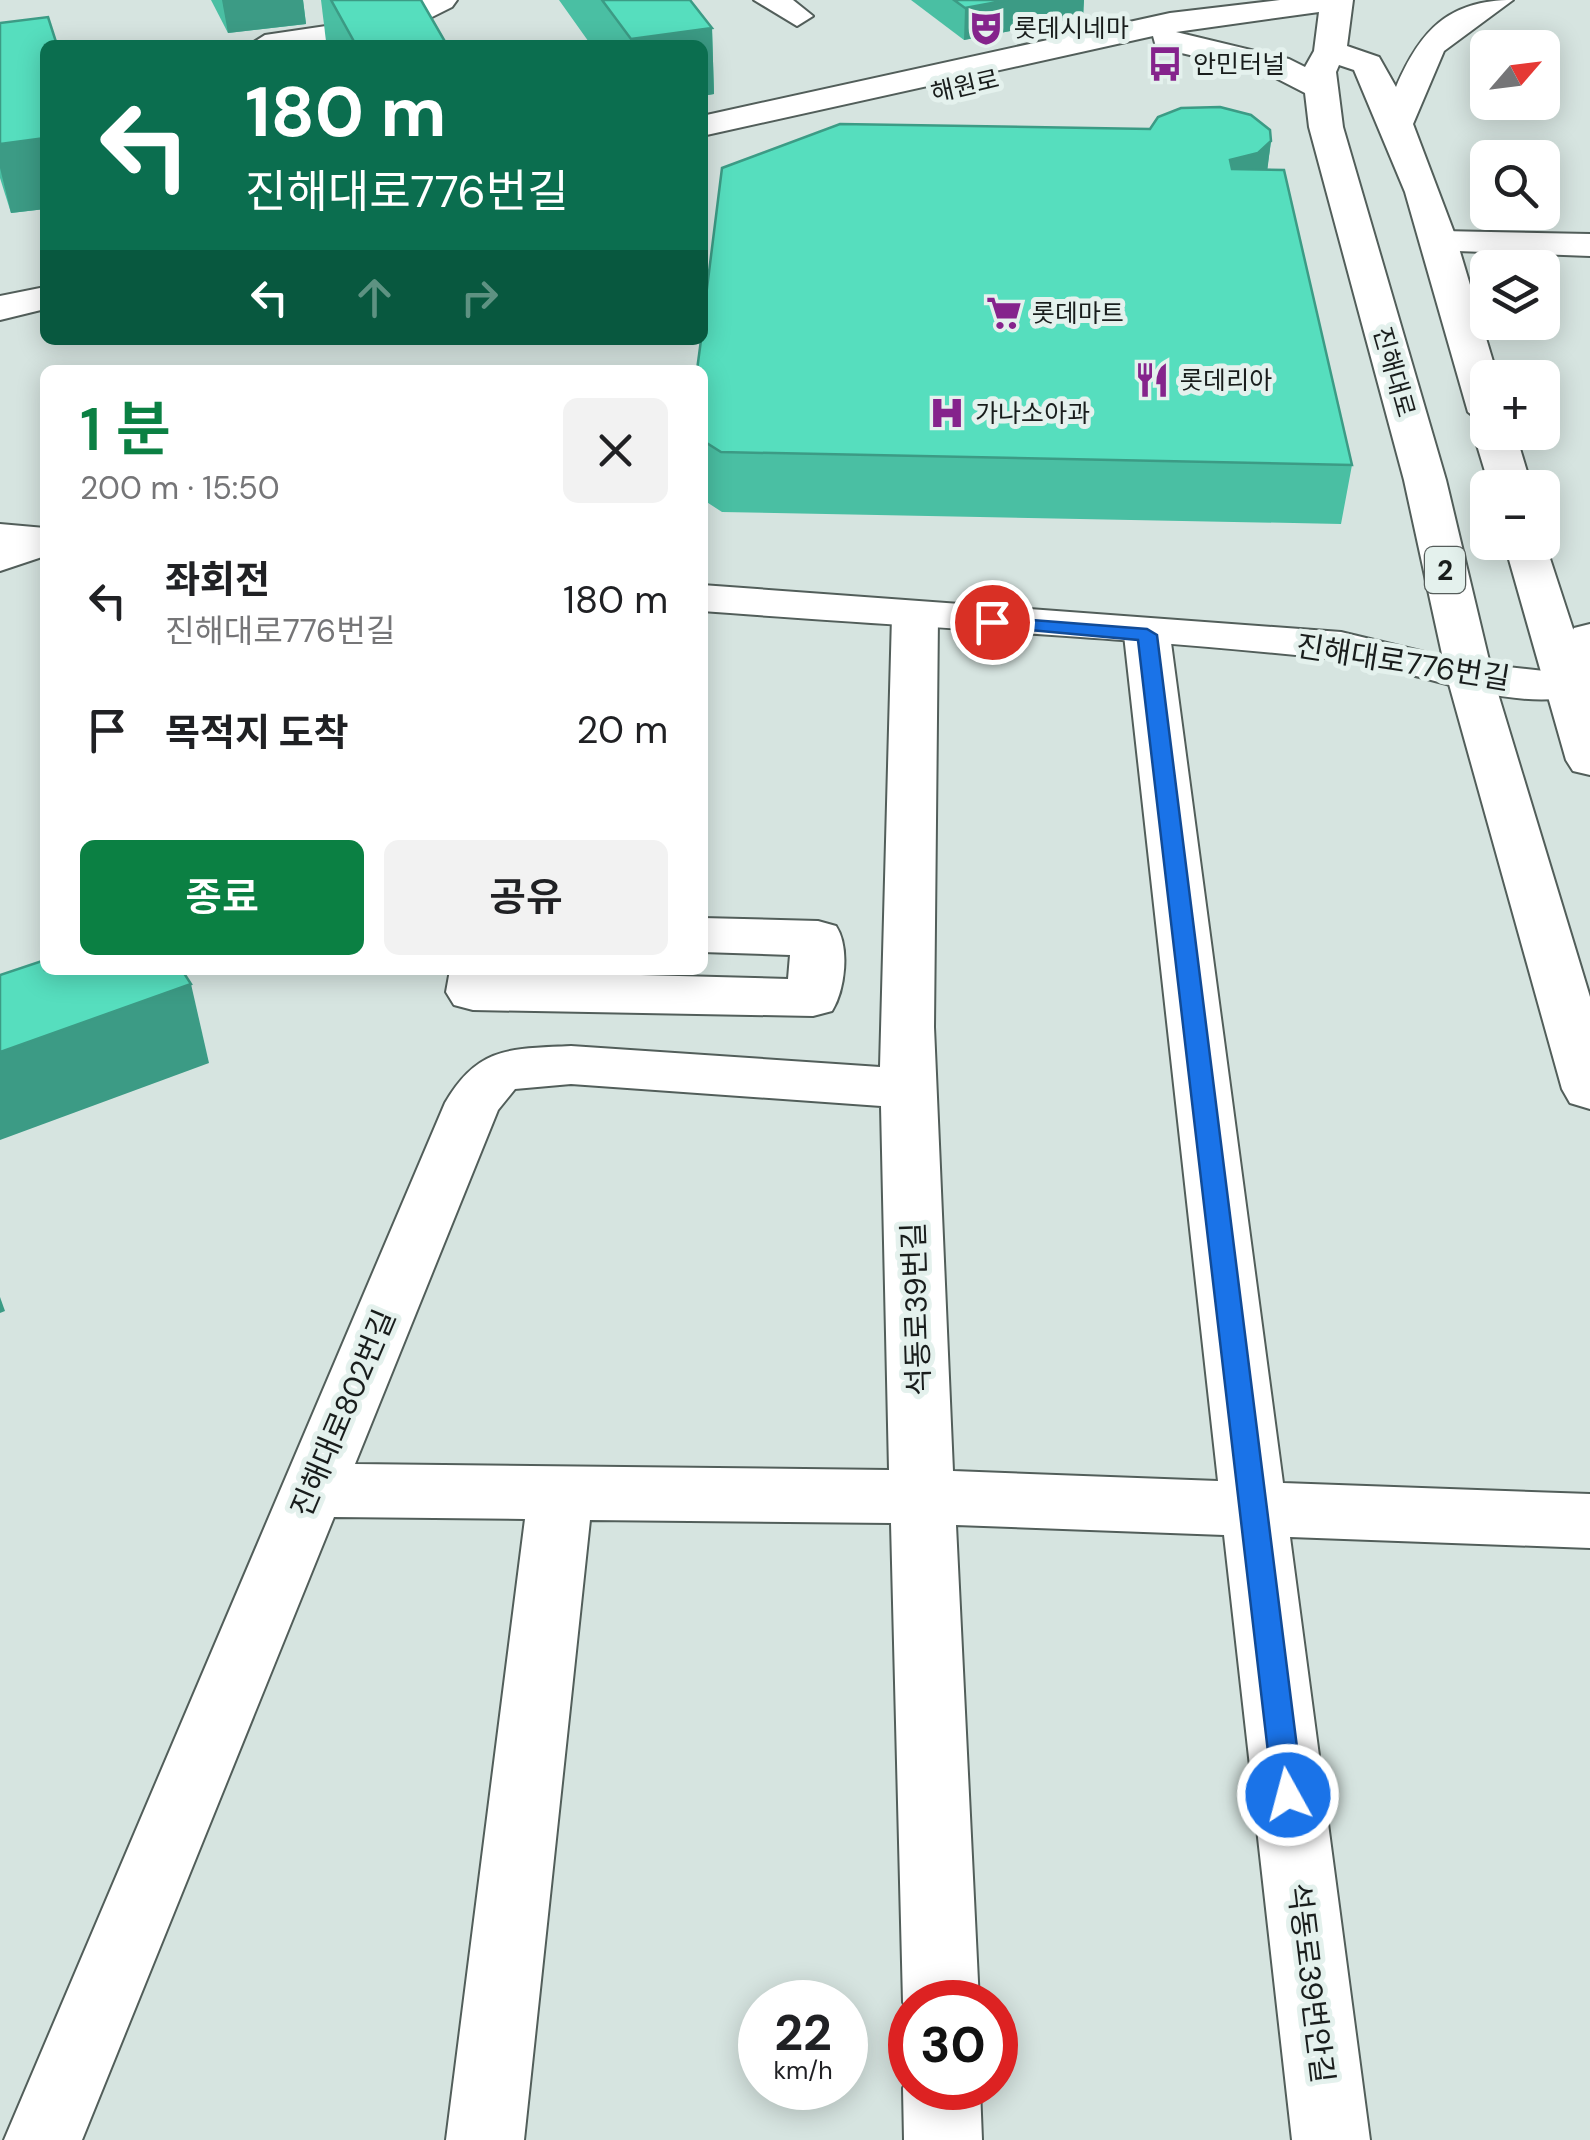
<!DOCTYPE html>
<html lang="ko">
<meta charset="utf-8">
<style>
body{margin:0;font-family:"DM Sans","Noto Sans KR",sans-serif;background:#f2f2f2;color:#202124;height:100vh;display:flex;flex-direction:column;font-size:38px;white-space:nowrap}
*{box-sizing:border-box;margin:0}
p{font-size:32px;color:#757577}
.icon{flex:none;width:55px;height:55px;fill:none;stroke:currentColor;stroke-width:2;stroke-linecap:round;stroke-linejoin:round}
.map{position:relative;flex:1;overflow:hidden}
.drawer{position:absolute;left:40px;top:365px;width:668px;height:610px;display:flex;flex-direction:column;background:#fff;border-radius:15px;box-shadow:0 5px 25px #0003}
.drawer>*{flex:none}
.hud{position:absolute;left:40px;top:40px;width:668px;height:305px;border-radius:15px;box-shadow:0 5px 25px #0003;background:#0b6e4f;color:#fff;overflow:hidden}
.needle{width:65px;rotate:62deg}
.buttons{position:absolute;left:1470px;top:30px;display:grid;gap:20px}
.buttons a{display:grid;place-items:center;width:90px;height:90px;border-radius:15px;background:#fff;box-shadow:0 5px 25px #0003;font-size:50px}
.speed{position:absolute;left:738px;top:1980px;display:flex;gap:20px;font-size:50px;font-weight:700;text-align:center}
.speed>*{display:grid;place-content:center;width:130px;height:130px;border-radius:50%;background:#fff;box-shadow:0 5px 25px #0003;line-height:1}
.speed small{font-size:25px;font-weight:400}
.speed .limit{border:15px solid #d22;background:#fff;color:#111}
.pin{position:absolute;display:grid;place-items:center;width:85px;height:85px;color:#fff;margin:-42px;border:5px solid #fff;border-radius:50%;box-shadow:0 2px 10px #0007}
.me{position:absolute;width:110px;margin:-55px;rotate:353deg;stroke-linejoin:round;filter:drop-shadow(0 0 8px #0008)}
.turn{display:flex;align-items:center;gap:35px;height:210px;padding:0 40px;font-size:45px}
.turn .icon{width:130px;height:130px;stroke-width:2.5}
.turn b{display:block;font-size:70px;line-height:85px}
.lanes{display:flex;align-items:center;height:95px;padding:0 40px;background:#0003;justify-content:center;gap:50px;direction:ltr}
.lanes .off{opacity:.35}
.round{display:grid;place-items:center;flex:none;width:105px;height:105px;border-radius:15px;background:#f2f2f2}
.overview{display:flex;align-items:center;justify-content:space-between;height:170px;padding:0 40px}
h1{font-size:60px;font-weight:600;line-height:75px;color:#0b8043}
.action{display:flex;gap:20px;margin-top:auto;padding:20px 40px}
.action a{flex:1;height:115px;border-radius:15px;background:#0b8043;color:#fff;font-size:40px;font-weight:600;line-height:115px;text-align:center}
.action a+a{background:#f2f2f2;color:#202124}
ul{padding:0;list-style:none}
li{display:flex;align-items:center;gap:30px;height:130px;padding:0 40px}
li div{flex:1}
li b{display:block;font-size:38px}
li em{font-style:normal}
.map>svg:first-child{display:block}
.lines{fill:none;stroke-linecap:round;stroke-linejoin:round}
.street-casing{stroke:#525e5a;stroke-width:4}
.secondary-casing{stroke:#525e5a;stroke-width:4}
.primary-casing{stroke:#525e5a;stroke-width:4}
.street{fill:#fff;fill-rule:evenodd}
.secondary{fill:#fff;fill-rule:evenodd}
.primary{fill:#fff;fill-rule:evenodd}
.wall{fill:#4abfa3}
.shaded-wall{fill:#3c9b85}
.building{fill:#56debe;stroke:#3c9b85;stroke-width:2.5}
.route{fill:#1a73e8;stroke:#114b97;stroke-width:2.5}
.labels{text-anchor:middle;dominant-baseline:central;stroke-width:10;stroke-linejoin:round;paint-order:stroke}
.far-poi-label{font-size:25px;fill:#191d1c;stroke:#e4f1ed;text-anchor:start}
.far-street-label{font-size:25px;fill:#191d1c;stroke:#e4f1ed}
.shield{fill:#e4f1ed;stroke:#565d5b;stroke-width:2.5}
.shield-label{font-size:28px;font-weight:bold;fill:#191d1c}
.street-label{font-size:30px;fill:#191d1c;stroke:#e4f1ed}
</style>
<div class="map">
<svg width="1590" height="2140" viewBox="0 0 1590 2140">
<rect width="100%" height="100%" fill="#d6e4e0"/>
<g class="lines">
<defs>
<g id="street">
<path d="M418 0H457L452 7 396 35 329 45H249L265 35 387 17Z"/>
<path d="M754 0H793L813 16 797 26Z"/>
<path d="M1442 231 1590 234V256L1429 250 1424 242 1429 234Z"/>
<path d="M45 528V556L0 571V543Z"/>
<path d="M915 602 931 606 938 616 934 1027 953 1471 1218 1481 1124 635 1131 625 1147 621 1163 625 1170 635 1283 1483 1590 1494V1548L1290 1537 1370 2140H1292L1224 1535 956 1525 979 2002H910V2018L903 2002 891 1523 590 1520 524 2140H446L525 1519 334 1517 82 2140H4L445 1103C478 1046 510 1049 571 1046L880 1067 892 616 899 606ZM571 1084 881 1106 889 1470 355 1464 498 1110 515 1089Z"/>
<path d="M1590 624V700L1549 695 1542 685 1574 628Z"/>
<path d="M702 918 818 921 836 926C850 947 845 990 832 1011L813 1016 473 1010 454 1005 446 992 450 970 788 979 790 955 702 952Z"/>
<path d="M910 2072V2088H980L982 2140H904L903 2088Z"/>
</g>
<g id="secondary">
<path d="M0 524 45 528V554L0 550Z"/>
<path d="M702 585 1341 632 1470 663 1581 675 1588 685 1581 695C1504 714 1412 667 1336 659 1126 637 913 627 702 611Z"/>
</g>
<g id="primary">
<path d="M1280 0H1353L1347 46 1379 57 1396 87C1420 31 1448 0 1513 0L1444 51 1413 124 1455 235 1498 378H1488V432H1515L1532 488H1490L1473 432 1482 423 1468 412 1405 192 1354 70 1339 65 1336 72 1343 127 1446 480 1493 677 1590 997V1109L1570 1103 1562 1089 1447 677 1404 480 1309 127 1305 93 1266 73 1156 47 1153 36 702 136V116L1170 13ZM1319 12 1314 51 1305 67 1289 59 1176 32Z"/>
<path d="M45 287V309L0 320V296Z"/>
<path d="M1542 534 1590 681V775L1573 771 1566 760 1504 542H1542Z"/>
</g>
</defs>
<use href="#street" class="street-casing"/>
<use href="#secondary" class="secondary-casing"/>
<use href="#primary" class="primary-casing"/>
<use href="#street" class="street"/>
<use href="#secondary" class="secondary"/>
<use href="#primary" class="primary"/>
</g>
<g class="wall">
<path d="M211 0H303L306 24 228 33Z"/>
<path d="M321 0H421L447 45H328L326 41Z"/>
<path d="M559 0H690L712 28 714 94 702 96V45H591Z"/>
<path d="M911 0H1084L1083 17 964 40Z"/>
<path d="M0 23 45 45V209L11 213 0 178Z"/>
<path d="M1150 129 1271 141 1267 170 1352 465 1341 524 722 512 702 499V370Z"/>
</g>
<g class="shaded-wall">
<path d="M222 0H303L306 24 228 33Z"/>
<path d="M1008 0H1084L1083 17 964 40 965 8Z"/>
<path d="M712 28 714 94 702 96V45H631V39Z"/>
<path d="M45 138V209L11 213 0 168V144Z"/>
<path d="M1271 141 1264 196 1223 215 1230 160Z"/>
<path d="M191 984 209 1063 0 1140V1052Z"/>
<path d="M0 1297 5 1311 0 1313Z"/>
</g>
<g class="building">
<path d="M331 0H421L447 45H356Z"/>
<path d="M602 0H690L712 28 631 39Z"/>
<path d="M954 0H1008L965 8Z"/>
<path d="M48 17 57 45H45V138L0 144V23Z"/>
<path d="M1220 107 1251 115 1270 130 1271 141 1258 153 1230 160 1232 169 1284 170 1352 465 721 452 702 440V370H697L701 340H702V328L722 168 840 124 1150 129 1158 117 1181 108Z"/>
<path d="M45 960V970H182L191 984 0 1052V975Z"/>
</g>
<path class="route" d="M992 617 1147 629 1157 635 1303 1795 1298 1804 1288 1808 1278 1804 1273 1795 1138 640 985 626 983 622Z"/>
<defs>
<symbol id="theatre-bare" viewBox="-9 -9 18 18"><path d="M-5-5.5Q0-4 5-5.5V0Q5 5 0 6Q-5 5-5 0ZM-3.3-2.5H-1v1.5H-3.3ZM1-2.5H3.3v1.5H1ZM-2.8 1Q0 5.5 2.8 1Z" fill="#85238c" stroke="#e4f1ed" stroke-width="2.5" paint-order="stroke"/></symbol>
<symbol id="bus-bare" viewBox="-9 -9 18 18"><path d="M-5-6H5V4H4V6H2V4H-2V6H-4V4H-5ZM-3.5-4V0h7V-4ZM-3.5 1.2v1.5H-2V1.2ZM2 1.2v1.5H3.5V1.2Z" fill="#85238c" stroke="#e4f1ed" stroke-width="2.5" paint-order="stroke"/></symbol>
<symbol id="supermarket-bare" viewBox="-9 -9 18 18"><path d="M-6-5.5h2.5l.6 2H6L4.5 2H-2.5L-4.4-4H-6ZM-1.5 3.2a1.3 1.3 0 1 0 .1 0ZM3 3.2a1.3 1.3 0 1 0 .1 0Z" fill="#85238c" stroke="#e4f1ed" stroke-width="2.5" paint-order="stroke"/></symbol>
<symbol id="restaurant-bare" viewBox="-9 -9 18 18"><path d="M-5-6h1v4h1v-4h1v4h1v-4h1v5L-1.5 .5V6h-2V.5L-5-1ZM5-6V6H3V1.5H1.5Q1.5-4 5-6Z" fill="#85238c" stroke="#e4f1ed" stroke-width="2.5" paint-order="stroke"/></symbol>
<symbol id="hospital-bare" viewBox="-9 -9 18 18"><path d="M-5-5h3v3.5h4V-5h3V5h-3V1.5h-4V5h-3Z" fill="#85238c" stroke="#e4f1ed" stroke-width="2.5" paint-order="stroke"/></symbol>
</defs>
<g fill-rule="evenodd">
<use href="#theatre-bare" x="961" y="3" width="50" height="50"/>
<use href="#bus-bare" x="1140" y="39" width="50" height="50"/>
<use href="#supermarket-bare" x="979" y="288" width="50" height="50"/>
<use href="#restaurant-bare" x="1127" y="355" width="50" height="50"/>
<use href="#hospital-bare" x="922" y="388" width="50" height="50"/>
</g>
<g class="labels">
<g class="far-poi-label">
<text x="1014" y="28">롯데시네마</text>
<text x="1193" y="64">안민터널</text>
<text x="1032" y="313">롯데마트</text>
<text x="1180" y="380">롯데리아</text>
<text x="975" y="413">가나소아과</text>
</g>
<g class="far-street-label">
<text transform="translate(965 86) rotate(-13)">해원로</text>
<text transform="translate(1394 372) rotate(74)">진해대로</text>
</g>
<rect class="shield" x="1425" y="547" width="40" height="46" rx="8"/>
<g class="shield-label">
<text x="1445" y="570">2</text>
</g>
<g class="street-label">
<text transform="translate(1403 662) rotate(9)">진해대로776번길</text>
<text transform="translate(916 1309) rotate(-92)">석동로39번길</text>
<text transform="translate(343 1413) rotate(-67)">진해대로802번길</text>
<text transform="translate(1311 1983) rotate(83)">석동로39번안길</text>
</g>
</g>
</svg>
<div class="buttons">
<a><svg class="needle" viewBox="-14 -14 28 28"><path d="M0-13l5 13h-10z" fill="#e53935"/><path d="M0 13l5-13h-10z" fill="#757577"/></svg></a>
<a><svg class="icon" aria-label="search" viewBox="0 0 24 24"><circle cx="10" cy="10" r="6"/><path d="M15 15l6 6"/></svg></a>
<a><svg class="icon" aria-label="layers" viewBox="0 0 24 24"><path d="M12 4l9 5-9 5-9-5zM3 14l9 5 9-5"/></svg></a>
<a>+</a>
<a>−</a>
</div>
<div class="speed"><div>22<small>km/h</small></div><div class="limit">30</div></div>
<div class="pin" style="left:992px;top:622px;background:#d93025"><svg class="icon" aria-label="arrive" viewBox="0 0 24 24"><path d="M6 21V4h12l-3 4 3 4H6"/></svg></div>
<svg class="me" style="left:1288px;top:1795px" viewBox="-20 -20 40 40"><circle r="17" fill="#1a73e8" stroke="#fff" stroke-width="3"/><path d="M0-11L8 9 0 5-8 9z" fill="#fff"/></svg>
<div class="hud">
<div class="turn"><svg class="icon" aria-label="left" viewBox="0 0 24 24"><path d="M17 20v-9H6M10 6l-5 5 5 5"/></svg><div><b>180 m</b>진해대로776번길</div></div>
<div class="lanes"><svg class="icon" aria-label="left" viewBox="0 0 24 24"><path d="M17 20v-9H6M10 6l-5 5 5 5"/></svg><svg class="icon off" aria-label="ahead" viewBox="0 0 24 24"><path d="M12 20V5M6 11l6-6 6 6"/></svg><svg class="icon off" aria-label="right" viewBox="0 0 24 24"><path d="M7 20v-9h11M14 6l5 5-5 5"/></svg></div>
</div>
<section class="drawer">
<div class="overview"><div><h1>1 분</h1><p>200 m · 15:50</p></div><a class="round"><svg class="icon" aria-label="close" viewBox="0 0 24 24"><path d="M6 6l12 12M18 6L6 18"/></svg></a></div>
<ul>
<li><svg class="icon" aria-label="left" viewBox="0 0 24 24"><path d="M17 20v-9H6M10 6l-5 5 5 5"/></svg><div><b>좌회전</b><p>진해대로776번길</p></div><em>180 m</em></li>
<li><svg class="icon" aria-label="arrive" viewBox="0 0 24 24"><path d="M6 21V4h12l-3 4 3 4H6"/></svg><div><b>목적지 도착</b></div><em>20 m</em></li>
</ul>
<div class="action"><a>종료</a><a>공유</a></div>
</section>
</div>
